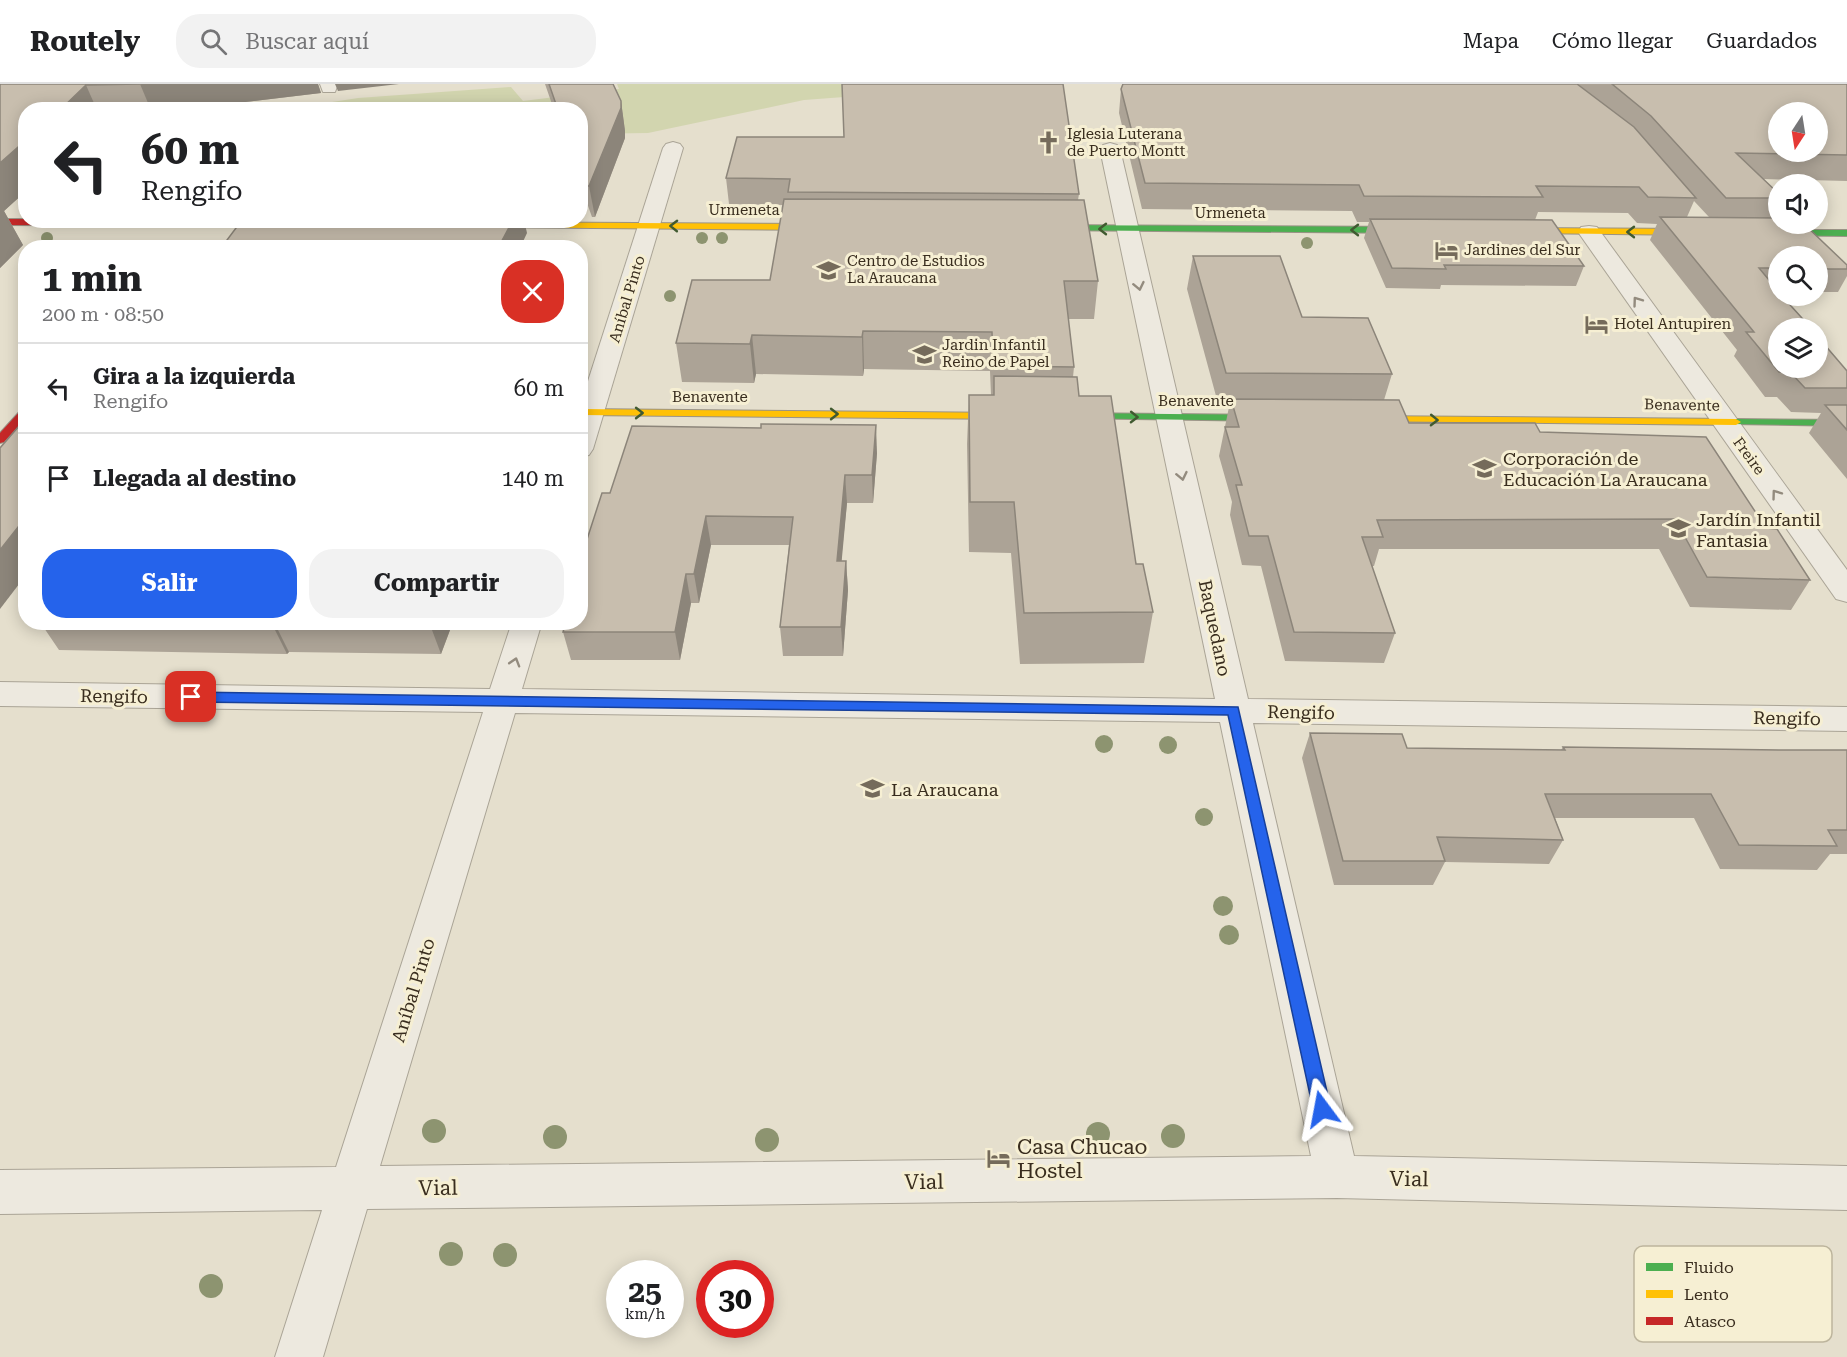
<!DOCTYPE html>
<html lang="es">
<meta charset="utf-8">
<style>
body{margin:0;font-family:"Roboto Serif",serif;background:#f2f2f2;color:#202124;height:100vh;display:flex;flex-direction:column;font-size:22px;white-space:nowrap}
*{box-sizing:border-box;margin:0}
p{font-size:20px;color:#757577}
.icon{flex:none;width:33px;height:33px;fill:none;stroke:currentColor;stroke-width:2;stroke-linecap:round;stroke-linejoin:round}
.map{position:relative;flex:1;overflow:hidden}
.drawer{position:absolute;left:18px;top:156px;width:570px;height:390px;display:flex;flex-direction:column;background:#fff;border-radius:24px;box-shadow:0 3px 15px #0003}
.drawer>*{flex:none}
.top-card{position:absolute;left:18px;top:18px;width:570px;height:126px;border-radius:24px;box-shadow:0 3px 15px #0003;background:#fff;color:#202124;overflow:hidden}
.needle{width:39px;rotate:192deg}
.controls{position:absolute;left:1768px;top:18px;display:grid;gap:12px}
.controls a{display:grid;place-items:center;width:60px;height:60px;border-radius:50%;background:#fff;box-shadow:0 3px 15px #0003;font-size:30px}
.speed{position:absolute;left:606px;top:1176px;display:flex;gap:12px;font-size:30px;font-weight:700;text-align:center}
.speed>*{display:grid;place-content:center;width:78px;height:78px;border-radius:50%;background:#fff;box-shadow:0 3px 15px #0003;line-height:1}
.speed small{font-size:15px;font-weight:400}
.speed .limit{border:9px solid #d22;background:#fff;color:#111}
.pin{position:absolute;display:grid;place-items:center;width:51px;height:51px;color:#fff;margin:-26px;border-radius:12px;box-shadow:0 3px 9px #0006}
.me{position:absolute;width:66px;margin:-33px;rotate:347deg;stroke-linejoin:round;filter:drop-shadow(0 0 4px #0008)}
.turn{display:flex;align-items:center;gap:21px;height:126px;padding:0 24px;font-size:27px}
.turn .icon{width:78px;height:78px;stroke-width:2.5}
.turn b{display:block;font-size:42px;line-height:51px}
.round{display:grid;place-items:center;flex:none;width:63px;height:63px;border-radius:24px;background:#f2f2f2}
.overview{display:flex;align-items:center;justify-content:space-between;height:102px;padding:0 24px}
h1{font-size:36px;font-weight:700;line-height:45px}
.cta{display:flex;gap:12px;margin-top:auto;padding:12px 24px}
.cta a{flex:1;height:69px;border-radius:24px;background:#2563eb;color:#fff;font-size:24px;font-weight:700;line-height:69px;text-align:center}
.cta a+a{background:#f2f2f2;color:#202124}
ul{padding:0;list-style:none}
li{display:flex;align-items:center;gap:18px;height:90px;padding:0 24px;border-top:2px solid #e0e0e0}
li div{flex:1}
li b{display:block;font-size:22px}
li em{font-style:normal}
header{display:flex;align-items:center;gap:36px;box-sizing:border-box;height:84px;padding:0 30px;background:#fff;border-bottom:2px solid #e0e0e0}
header strong{font-size:28px}
nav{display:flex;gap:33px;margin-inline-start:auto;font-size:21px}
.search{width:420px;height:54px;background:#f2f2f2;display:flex;align-items:center;gap:15px;box-sizing:border-box;padding:0 21px;border-radius:24px;color:#757577;font-size:22px}
.map>svg:first-child{display:block}
.green{fill:#d2d5af}
.lines{fill:none;stroke-linecap:round;stroke-linejoin:round}
.street-casing{stroke:#aaa496;stroke-width:2}
.fast-casing{stroke:#9a9386;stroke-width:2}
.slow-casing{stroke:#9a9386;stroke-width:2}
.jam-casing{stroke:#9a9386;stroke-width:2}
.street{fill:#ede9df;fill-rule:evenodd}
.fast{fill:#4caf50;fill-rule:evenodd}
.slow{fill:#ffc107;fill-rule:evenodd}
.jam{fill:#c62828;fill-rule:evenodd}
.tree{fill:#8d9470}
.wall{fill:#aca396;fill-rule:evenodd}
.shaded-wall{fill:#8c857a}
.building{fill:#c8beae;stroke:#8c857a;stroke-width:1.5;fill-rule:evenodd}
.oneway{stroke:#405a30}
.oneway2{stroke:#938b7e}
.route{fill:#2563eb;stroke:#184099;stroke-width:1.5}
.labels{text-anchor:middle;dominant-baseline:central;stroke-width:6;stroke-linejoin:round;paint-order:stroke}
.far-poi-label{font-size:15px;fill:#392d1e;stroke:#f6efd3;text-anchor:start}
.far-street-label{font-size:15px;fill:#392d1e;stroke:#f6efd3}
.poi-label{font-size:18px;fill:#392d1e;stroke:#f6efd3;text-anchor:start}
.street-label{font-size:18px;fill:#392d1e;stroke:#f6efd3}
.near-poi-label{font-size:21px;fill:#392d1e;stroke:#f6efd3;text-anchor:start}
.near-street-label{font-size:21px;fill:#392d1e;stroke:#f6efd3}
.key{fill:#f6efd3;stroke:#bdb59d;stroke-width:1.5}
.key-label{font-size:16px;fill:#392d1e}
</style>
<header>
<strong>Routely</strong>
<div class="search"><svg class="icon" aria-label="search" viewBox="0 0 24 24"><circle cx="10" cy="10" r="6"/><path d="M15 15l6 6"/></svg>Buscar aquí</div>
<nav><a>Mapa</a><a>Cómo llegar</a><a>Guardados</a></nav>
</header>
<div class="map">
<svg width="1847" height="1273" viewBox="0 0 1847 1273">
<rect width="100%" height="100%" fill="#e5dfcd"/>
<path class="green" d="M617 0H959L871 11 804 16 648 49 581 50 580 26H280L358 14 511 3 523 17 619 5Z"/>
<g class="lines">
<defs>
<g id="street">
<path d="M320 0H338L335 8H323Z"/>
<path d="M673 58 680 60 683 64 593 365 589 371 580 373V322L663 64 666 60Z"/>
<path d="M1110 59 1117 61 1120 65 1248 615 1847 623V647L1253 639 1354 1072 1847 1082V1126L1337 1114 367 1125 323 1273H275L322 1126 0 1130V1086L336 1083 483 628 0 622V598L490 605 512 538H542L522 605 1215 615 1100 65 1103 61ZM515 629 1220 638 1311 1072 380 1082Z"/>
<path d="M1589 142 1597 143 1847 486V518L1836 515 1578 148 1581 143Z"/>
</g>
<g id="fast">
<path d="M1045 141 1410 143 1414 146 1410 149 1042 146V142Z"/>
<path d="M1771 146H1847V152L1768 151 1767 149Z"/>
<path d="M1068 329 1272 331 1277 334 1272 337 1064 334V330Z"/>
<path d="M1736 335 1847 336V342L1732 340 1731 338Z"/>
</g>
<g id="slow">
<path d="M481 138 825 140 829 143 825 146 478 143 477 141Z"/>
<path d="M1516 144 1698 145 1702 148 1698 151 1513 149 1512 147Z"/>
<path d="M580 325 1014 329 1019 332 1014 335 580 331Z"/>
<path d="M1362 332 1736 335 1741 338 1736 341 1358 337 1357 335Z"/>
</g>
<g id="jam">
<path d="M0 135 285 136 289 139 285 142 0 141Z"/>
<path d="M26 324V334L4 358 0 359V349L22 325Z"/>
</g>
</defs>
<use href="#street" class="street-casing"/>
<use href="#fast" class="fast-casing"/>
<use href="#slow" class="slow-casing"/>
<use href="#jam" class="jam-casing"/>
<use href="#street" class="street"/>
<use href="#fast" class="fast"/>
<use href="#slow" class="slow"/>
<use href="#jam" class="jam"/>
</g>
<g class="tree">
<circle cx="47" cy="154" r="6"/>
<circle cx="702" cy="154" r="6"/>
<circle cx="722" cy="154" r="6"/>
<circle cx="1307" cy="159" r="6"/>
<circle cx="670" cy="212" r="6"/>
<circle cx="1104" cy="660" r="9"/>
<circle cx="1168" cy="661" r="9"/>
<circle cx="1204" cy="733" r="9"/>
<circle cx="1223" cy="822" r="10"/>
<circle cx="1229" cy="851" r="10"/>
<circle cx="434" cy="1047" r="12"/>
<circle cx="1098" cy="1050" r="12"/>
<circle cx="1173" cy="1052" r="12"/>
<circle cx="555" cy="1053" r="12"/>
<circle cx="767" cy="1056" r="12"/>
<circle cx="451" cy="1170" r="12"/>
<circle cx="505" cy="1171" r="12"/>
<circle cx="211" cy="1202" r="12"/>
</g>
<g class="wall">
<path d="M0 0H318L321 9 177 26H26V107L4 127 23 161 0 184Z"/>
<path d="M545 0H613L621 17 625 47V54L595 133H592L587 119H580V26H554Z"/>
<path d="M1123 0H1847V97L1763 95 1779 110V122L1773 134 1847 181V192L1838 208H1818V172H1779V212L1847 287V395L1809 349 1821 329 1791 328 1777 313H1765L1734 272 1737 266 1650 156 1657 140 1637 139 1628 129 1538 128 1535 136 1584 182 1576 202 1441 201 1440 205 1386 204 1364 154 1369 138H1357L1352 127 1142 125 1119 29 1121 5ZM1694 117 1709 133H1687Z"/>
<path d="M737 53 1079 110 1078 116 1098 197 1094 235H1068L1074 283 1073 293 1153 528 1144 579 1020 580 1011 469 969 468 967 360 969 311H991L990 287 864 285 863 292 756 290 754 299 682 298 676 259 770 196 783 121 729 120 726 94Z"/>
<path d="M1193 172 1302 233 1392 290 1384 316 1409 339 1540 348 1766 444 1810 496 1791 526 1690 523 1659 465H1379L1374 482H1372L1395 549 1384 579 1285 577 1261 482 1242 481 1230 431 1232 418 1219 372 1229 323H1219L1187 205Z"/>
<path d="M877 369 873 419H847L841 477H846L848 506 843 572H783L780 543 789 461H711L699 519H691L680 576H571L563 548 610 409Z"/>
<path d="M40 538H453L441 570 289 568 287 570 59 566Z"/>
<path d="M1310 649 1407 664 1561 666 1563 663 1779 666H1847V770H1830L1817 786 1720 785 1694 734H1555L1563 756 1549 780 1445 778 1433 801H1334L1302 674Z"/>
</g>
<g class="shaded-wall">
<path d="M140 0H318L321 9 177 26H151Z"/>
<path d="M335 0H399L338 7Z"/>
<path d="M86 1 97 26H60Z"/>
<path d="M621 17 625 47V54L595 133 589 102Z"/>
<path d="M26 56V107L4 127 23 161 0 184V79Z"/>
<path d="M513 136H524L527 149 520 164H498Z"/>
<path d="M863 247 864 285 863 292 862 253Z"/>
<path d="M752 251 756 290 754 299 750 260Z"/>
<path d="M876 341 877 369 873 419 872 391Z"/>
<path d="M845 391 847 419 839 506 837 477Z"/>
<path d="M706 432 711 461 699 519 694 490Z"/>
<path d="M26 433V491L0 525V466Z"/>
<path d="M846 477 848 506 843 572 841 543Z"/>
<path d="M686 490 691 519 680 576 675 548Z"/>
<path d="M271 538H274L289 568 287 570Z"/>
<path d="M429 538H453L441 570Z"/>
</g>
<g class="building">
<path d="M0 0H140L86 1 60 26H26V56L0 79Z"/>
<path d="M549 0H613L621 17V24L589 102H586L580 88V26H558Z"/>
<path d="M842 0H1063L1079 110 788 108 790 95 726 94 737 53H844Z"/>
<path d="M1123 0H1577L1634 43 1696 114 1648 113 1639 103 1536 102 1543 113 1364 112 1359 101 1145 99 1121 5Z"/>
<path d="M1612 0H1847V71L1736 69 1779 110V114H1726L1651 32ZM1779 28H1818V68H1779Z"/>
<path d="M784 115 1084 116 1098 197H1064L1074 283 993 282 992 248 863 247 862 253 752 251 750 260 676 259 692 196H770Z"/>
<path d="M1660 133 1779 134V140H1804L1847 181V185H1818V172H1779V184H1759L1779 208V212H1782L1811 244H1779V284H1818V253L1847 287V304H1805L1791 289 1779 288 1746 248H1754Z"/>
<path d="M1370 135 1552 136 1584 182 1444 181 1446 185 1392 184Z"/>
<path d="M242 136H513L498 164H221Z"/>
<path d="M1193 172H1280L1302 233 1368 234 1392 290 1226 289Z"/>
<path d="M994 292 1077 293 1079 312H1111L1136 480H1143L1153 528 1024 529 1014 418H970L969 311H994Z"/>
<path d="M1231 315 1399 316 1409 339H1535L1540 348 1706 353 1766 444 1777 445 1810 496 1707 493 1675 435 1377 436 1383 453H1362L1395 549 1294 548 1268 452H1249L1236 401H1242L1225 343H1239Z"/>
<path d="M1825 321H1847V346Z"/>
<path d="M26 334V433L0 466V364Z"/>
<path d="M761 340 876 341 872 391H845L837 477H846L841 543H780L793 433 706 432 694 490H686L675 548H563L566 538H580V477L602 409H610L632 342 761 344Z"/>
<path d="M1310 649 1402 650 1407 664 1565 666 1563 663 1779 666H1847V746H1828L1837 762 1739 761 1711 710H1545L1563 756 1437 753 1445 777H1343Z"/>
</g>
<defs><path id="oneway-chevron" d="M-2-3.5L2.5 0L-2 3.5" fill="none" stroke-width="1.6" stroke-linecap="round" stroke-linejoin="round" transform="scale(1.5)"/></defs>
<g class="oneway">
<use href="#oneway-chevron" transform="translate(674 142) rotate(-179)"/>
<use href="#oneway-chevron" transform="translate(1103 145) rotate(-180)"/>
<use href="#oneway-chevron" transform="translate(1355 146) rotate(-180)"/>
<use href="#oneway-chevron" transform="translate(1631 148) rotate(-180)"/>
<use href="#oneway-chevron" transform="translate(639 329)"/>
<use href="#oneway-chevron" transform="translate(834 330)"/>
<use href="#oneway-chevron" transform="translate(1134 333) rotate(1)"/>
<use href="#oneway-chevron" transform="translate(1434 336) rotate(1)"/>
</g>
<g class="oneway2">
<use href="#oneway-chevron" transform="translate(1139 202) rotate(78)"/>
<use href="#oneway-chevron" transform="translate(1637 217) rotate(-126)"/>
<use href="#oneway-chevron" transform="translate(1182 392) rotate(78)"/>
<use href="#oneway-chevron" transform="translate(1776 410) rotate(-126)"/>
<use href="#oneway-chevron" transform="translate(515 578) rotate(-73)"/>
</g>
<path class="route" d="M191 608 1238 623 1331 1025 1328 1031 1322 1033 1316 1031 1313 1025 1228 631 191 618 185 613Z"/>
<defs>
<symbol id="church-bare" viewBox="-9 -9 18 18"><path d="M-1.2-6h2.4v3.5h3.3v2.4h-3.3V6h-2.4V-.1h-3.3v-2.4h3.3Z" fill="#756b5b" stroke="#f6efd3" stroke-width="2.5" paint-order="stroke"/></symbol>
<symbol id="hotel-bare" viewBox="-9 -9 18 18"><path d="M-6-4.5h1.5V1H6V5H4.5V3h-9V5H-6ZM-4 0a1.8 1.8 0 1 1 3.6 0ZM.5 0V-2.5h3Q6-2.5 6 0Z" fill="#756b5b" stroke="#f6efd3" stroke-width="2.5" paint-order="stroke"/></symbol>
<symbol id="school-bare" viewBox="-9 -9 18 18"><path d="M0-5L7-2L0 1L-7-2ZM-4 1L0 2.5L4 1V4Q0 6-4 4Z" fill="#756b5b" stroke="#f6efd3" stroke-width="2.5" paint-order="stroke"/></symbol>
</defs>
<g fill-rule="evenodd">
<use href="#church-bare" x="1032" y="42" width="33" height="33"/>
<use href="#hotel-bare" x="1430" y="150" width="33" height="33"/>
<use href="#school-bare" x="812" y="170" width="33" height="33"/>
<use href="#hotel-bare" x="1580" y="224" width="33" height="33"/>
<use href="#school-bare" x="908" y="254" width="33" height="33"/>
<use href="#school-bare" x="1468" y="368" width="33" height="33"/>
<use href="#school-bare" x="1662" y="428" width="33" height="33"/>
<use href="#school-bare" x="856" y="688" width="33" height="33"/>
<use href="#hotel-bare" x="982" y="1058" width="33" height="33"/>
</g>
<g class="labels">
<g class="far-poi-label">
<text x="1067" y="50">Iglesia Luterana<tspan x="1067" dy="17">de Puerto Montt</tspan></text>
<text x="1464" y="166">Jardines del Sur</text>
<text x="847" y="177">Centro de Estudios<tspan x="847" dy="17">La Araucana</tspan></text>
<text x="1614" y="240">Hotel Antupiren</text>
<text x="942" y="261">Jardin Infantil<tspan x="942" dy="17">Reino de Papel</tspan></text>
</g>
<g class="far-street-label">
<text x="744" y="126">Urmeneta</text>
<text x="1230" y="129">Urmeneta</text>
<text transform="translate(627 215) rotate(-73)">Aníbal Pinto</text>
<text x="710" y="313">Benavente</text>
<text x="1196" y="317">Benavente</text>
<text transform="translate(1682 321) rotate(1)">Benavente</text>
<text transform="translate(1749 372) rotate(54)">Freire</text>
</g>
<g class="poi-label">
<text x="1503" y="374">Corporación de<tspan x="1503" dy="21">Educación La Araucana</tspan></text>
<text x="1696" y="435">Jardín Infantil<tspan x="1696" dy="21">Fantasia</tspan></text>
<text x="891" y="705">La Araucana</text>
</g>
<g class="street-label">
<text transform="translate(1215 544) rotate(78)">Baquedano</text>
<text transform="translate(114 612) rotate(1)">Rengifo</text>
<text transform="translate(1301 628) rotate(1)">Rengifo</text>
<text transform="translate(1787 634) rotate(1)">Rengifo</text>
<text transform="translate(413 906) rotate(-73)">Aníbal Pinto</text>
</g>
<g class="near-poi-label">
<text x="1017" y="1063">Casa Chucao<tspan x="1017" dy="24">Hostel</tspan></text>
</g>
<g class="near-street-label">
<text transform="translate(1409 1095) rotate(1)">Vial</text>
<text transform="translate(924 1098) rotate(-1)">Vial</text>
<text transform="translate(438 1104) rotate(-1)">Vial</text>
</g>
</g>
<rect x="1634" y="1162" width="198" height="96" rx="9" class="key"/>
<rect x="1646" y="1179" width="27" height="8" fill="#4caf50"/>
<rect x="1646" y="1206" width="27" height="8" fill="#ffc107"/>
<rect x="1646" y="1233" width="27" height="8" fill="#c62828"/>
<g class="key-label">
<text x="1684" y="1189">Fluido</text>
<text x="1684" y="1216">Lento</text>
<text x="1684" y="1243">Atasco</text>
</g>
</svg>
<div class="controls">
<a><svg class="needle" viewBox="-14 -14 28 28"><path d="M0-13l5 13h-10z" fill="#e53935"/><path d="M0 13l5-13h-10z" fill="#757577"/></svg></a>
<a><svg class="icon" aria-label="sound" viewBox="0 0 24 24"><path d="M4 9h4l5-4v14l-5-4H4zM17 9q2 3 0 6"/></svg></a>
<a><svg class="icon" aria-label="search" viewBox="0 0 24 24"><circle cx="10" cy="10" r="6"/><path d="M15 15l6 6"/></svg></a>
<a><svg class="icon" aria-label="layers" viewBox="0 0 24 24"><path d="M12 4l9 5-9 5-9-5zM3 14l9 5 9-5"/></svg></a>
</div>
<div class="speed"><div>25<small>km/h</small></div><div class="limit">30</div></div>
<div class="pin" style="left:191px;top:613px;background:#d93025"><svg class="icon" aria-label="arrive" viewBox="0 0 24 24"><path d="M6 21V4h12l-3 4 3 4H6"/></svg></div>
<svg class="me" style="left:1322px;top:1025px" viewBox="-20 -20 40 40"><path d="M0-17L14 15 0 8-14 15z" fill="#2563eb" stroke="#fff" stroke-width="4"/></svg>
<div class="top-card">
<div class="turn"><svg class="icon" aria-label="left" viewBox="0 0 24 24"><path d="M17 20v-9H6M10 6l-5 5 5 5"/></svg><div><b>60 m</b>Rengifo</div></div>
</div>
<section class="drawer">
<div class="overview"><div><h1>1 min</h1><p>200 m · 08:50</p></div><a class="round" style="background:#d93025;color:#fff"><svg class="icon" aria-label="close" viewBox="0 0 24 24"><path d="M6 6l12 12M18 6L6 18"/></svg></a></div>
<ul>
<li><svg class="icon" aria-label="left" viewBox="0 0 24 24"><path d="M17 20v-9H6M10 6l-5 5 5 5"/></svg><div><b>Gira a la izquierda</b><p>Rengifo</p></div><em>60 m</em></li>
<li><svg class="icon" aria-label="arrive" viewBox="0 0 24 24"><path d="M6 21V4h12l-3 4 3 4H6"/></svg><div><b>Llegada al destino</b></div><em>140 m</em></li>
</ul>
<div class="cta"><a>Salir</a><a>Compartir</a></div>
</section>
</div>
